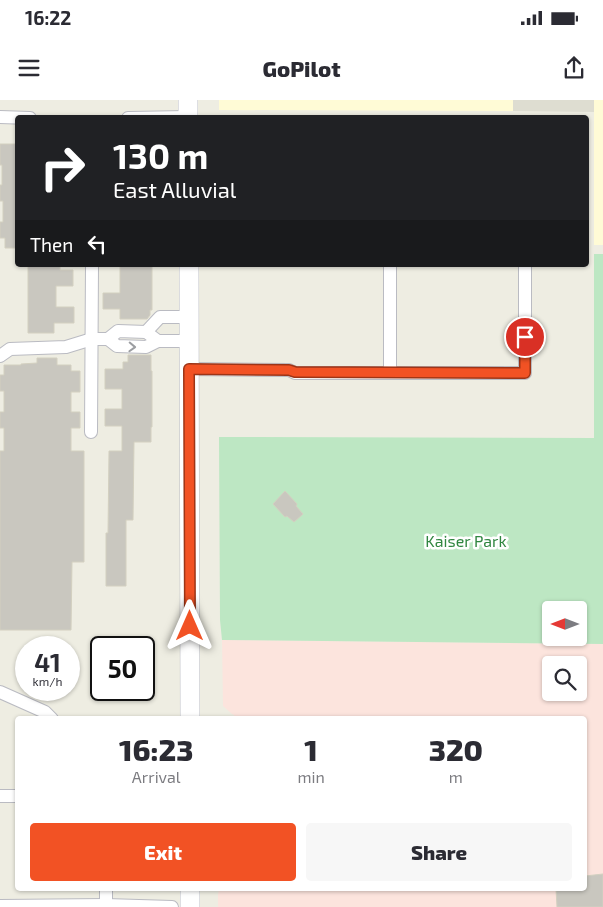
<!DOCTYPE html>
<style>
body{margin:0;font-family:"Exo 2",sans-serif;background:#f7f7f7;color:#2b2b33;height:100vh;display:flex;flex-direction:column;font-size:19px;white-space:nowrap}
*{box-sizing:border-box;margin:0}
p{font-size:16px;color:#7c7c81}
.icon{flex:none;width:28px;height:28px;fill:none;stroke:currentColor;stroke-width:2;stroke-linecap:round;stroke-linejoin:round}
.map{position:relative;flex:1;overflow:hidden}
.drawer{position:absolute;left:15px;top:616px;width:572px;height:175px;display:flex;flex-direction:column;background:#fff;border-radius:5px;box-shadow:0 1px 4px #0004}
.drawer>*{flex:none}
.banner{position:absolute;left:15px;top:15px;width:574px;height:152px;border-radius:5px;box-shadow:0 1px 4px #0004;background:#202124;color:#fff;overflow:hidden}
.needle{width:32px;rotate:270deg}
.tools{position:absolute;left:542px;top:501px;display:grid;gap:10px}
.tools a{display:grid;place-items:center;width:45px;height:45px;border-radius:5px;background:#fff;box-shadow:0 1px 4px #0004;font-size:25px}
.speed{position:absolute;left:15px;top:536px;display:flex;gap:10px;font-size:25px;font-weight:700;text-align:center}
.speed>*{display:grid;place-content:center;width:65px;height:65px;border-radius:50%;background:#fff;box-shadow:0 1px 4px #0004;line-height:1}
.speed small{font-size:12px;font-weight:400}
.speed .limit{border:2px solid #111;border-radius:8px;background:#fff;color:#111}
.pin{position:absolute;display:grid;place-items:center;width:42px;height:42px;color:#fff;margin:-21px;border:2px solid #fff;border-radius:50%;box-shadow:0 1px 5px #0007}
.me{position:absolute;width:55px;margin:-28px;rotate:0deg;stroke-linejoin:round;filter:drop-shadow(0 0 4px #0008)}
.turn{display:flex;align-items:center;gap:18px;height:105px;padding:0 15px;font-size:22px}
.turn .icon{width:65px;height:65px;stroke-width:2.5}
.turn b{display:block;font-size:35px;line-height:42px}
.then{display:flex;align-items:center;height:48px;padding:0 15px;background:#0003;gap:10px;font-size:19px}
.eta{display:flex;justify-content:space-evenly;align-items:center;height:85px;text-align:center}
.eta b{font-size:30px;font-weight:800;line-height:35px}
.action{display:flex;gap:10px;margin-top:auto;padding:10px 15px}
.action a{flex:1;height:58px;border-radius:5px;background:#f25224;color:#fff;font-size:20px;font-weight:800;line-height:58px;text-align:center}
.action a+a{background:#f7f7f7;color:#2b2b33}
.status{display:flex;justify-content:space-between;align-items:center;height:35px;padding:0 25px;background:#fff;direction:ltr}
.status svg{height:14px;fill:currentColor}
header{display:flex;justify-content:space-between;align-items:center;height:65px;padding:0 15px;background:#fff;font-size:22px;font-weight:800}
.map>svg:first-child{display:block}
.commercial{fill:#fffbd6}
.education{fill:#deddd1}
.medical{fill:#fce4dd;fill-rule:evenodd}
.green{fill:#bde7c3;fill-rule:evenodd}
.building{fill:#c9c7bf;stroke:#d3d0c0}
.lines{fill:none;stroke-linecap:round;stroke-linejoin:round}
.street-casing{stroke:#babbc2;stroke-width:14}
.secondary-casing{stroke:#bbbdc4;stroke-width:20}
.street{stroke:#fff;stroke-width:12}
.secondary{stroke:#fff;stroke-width:19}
.oneway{stroke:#9c9ea2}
.route-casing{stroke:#9d3517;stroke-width:12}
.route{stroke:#f25224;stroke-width:9}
.labels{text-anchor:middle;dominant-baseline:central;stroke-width:5;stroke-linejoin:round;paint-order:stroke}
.park-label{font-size:16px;fill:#308640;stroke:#fff}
</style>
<div class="status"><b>16:22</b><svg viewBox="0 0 49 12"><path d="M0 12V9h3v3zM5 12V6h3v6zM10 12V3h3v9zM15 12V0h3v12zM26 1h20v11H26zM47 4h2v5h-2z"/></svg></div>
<header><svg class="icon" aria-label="menu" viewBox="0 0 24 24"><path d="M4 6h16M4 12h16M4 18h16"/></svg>GoPilot<svg class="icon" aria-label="share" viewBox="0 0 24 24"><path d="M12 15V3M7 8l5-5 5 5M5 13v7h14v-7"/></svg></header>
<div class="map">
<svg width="603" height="807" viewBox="0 0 603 807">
<rect width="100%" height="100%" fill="#eeede2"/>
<g class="commercial">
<path d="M219 0H513V11L219 10Z"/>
<rect x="594" y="0" width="9" height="145"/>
</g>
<path class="education" d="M513 0H594V12L513 11Z"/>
<path class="medical" d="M222 540 603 544V807H218V795L219 789H585V619H235L234 615 232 614 223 606ZM551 565H579V592H551Z"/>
<path class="green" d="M594 154H603V544L222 540 220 520 219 337 594 338ZM551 510H579V538H551Z"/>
<g class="building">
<path d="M0 44H18V148H5V138H0V122H3V101H0V85H2V65H0Z"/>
<path d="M28 165H60V170H73V186H56V207H74V223H54V233H28Z"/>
<path d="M120 165H152V210H150V215L147 219H120V209H103V193H120Z"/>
<path d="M128 255H151V271H152V327H151V342H134L133 420H126V486H106V433H108L109 351H122V326H105V309H122V289H105V269H123V262H128Z"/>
<path d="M37 258H57V265H71V271H80V292H71V312H80V328H71V351H84V462H72L71 530H0V351H4V328H0V312H4V291H0V275H4V265H21V264L37 263Z"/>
<path d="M285 391 297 404 296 406 303 414 294 422 287 416 285 417 273 404Z"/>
<path d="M603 774V807H557L556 789H585V776Z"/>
</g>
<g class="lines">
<defs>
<g id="street">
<path d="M0 17 30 18"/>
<path d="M128 18 188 17"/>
<path d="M390 165V273"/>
<path d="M146 232 160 217H189"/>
<path d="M108 239 117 246 146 247 158 241H189"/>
<path d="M0 256 10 249 66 247 92 239H108L118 231 146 232 158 241"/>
<path d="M189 269 289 270 295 273H525V165"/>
<path d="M91 332 92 165"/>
<path d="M0 592 45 612 52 619"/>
<path d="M0 696H18"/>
<path d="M106 805V789"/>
<path d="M0 806 106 805 172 807"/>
</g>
<g id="secondary">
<path d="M188 0V18"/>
<path d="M189 165 190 619"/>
<path d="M190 789V807"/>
</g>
</defs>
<use href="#street" class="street-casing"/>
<use href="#secondary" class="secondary-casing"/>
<use href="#street" class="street"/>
<use href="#secondary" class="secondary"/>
</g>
<defs><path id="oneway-chevron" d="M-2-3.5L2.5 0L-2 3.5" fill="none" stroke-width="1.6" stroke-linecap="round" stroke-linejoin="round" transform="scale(1.25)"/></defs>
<use class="oneway" href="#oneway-chevron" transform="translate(132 247) rotate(2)"/>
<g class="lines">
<defs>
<path id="route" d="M190 526 189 269 289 270 295 272 525 273V237"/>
</defs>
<use href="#route" class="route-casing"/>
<use href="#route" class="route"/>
</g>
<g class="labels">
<g class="park-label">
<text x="466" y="440">Kaiser Park</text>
</g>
</g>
</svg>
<div class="tools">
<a><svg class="needle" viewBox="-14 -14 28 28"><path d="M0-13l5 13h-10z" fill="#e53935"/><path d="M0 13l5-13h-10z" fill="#7c7c81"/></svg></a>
<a><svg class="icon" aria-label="search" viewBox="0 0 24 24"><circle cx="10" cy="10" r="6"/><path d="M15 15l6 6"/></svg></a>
</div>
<div class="speed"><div>41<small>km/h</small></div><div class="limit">50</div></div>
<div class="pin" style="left:525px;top:237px;background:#d93025"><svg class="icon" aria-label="arrive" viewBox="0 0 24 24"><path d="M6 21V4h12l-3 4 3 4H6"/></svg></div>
<svg class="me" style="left:190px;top:526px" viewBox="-20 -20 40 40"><path d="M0-17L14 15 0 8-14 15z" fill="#f25224" stroke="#fff" stroke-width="4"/></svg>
<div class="banner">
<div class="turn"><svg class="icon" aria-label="right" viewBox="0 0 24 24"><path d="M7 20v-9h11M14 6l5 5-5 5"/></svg><div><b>130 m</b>East Alluvial</div></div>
<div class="then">Then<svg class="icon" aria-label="left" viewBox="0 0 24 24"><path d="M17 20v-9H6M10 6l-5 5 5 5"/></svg></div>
</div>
<section class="drawer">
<div class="eta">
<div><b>16:23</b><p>Arrival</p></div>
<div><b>1</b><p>min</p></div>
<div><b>320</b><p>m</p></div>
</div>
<div class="action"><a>Exit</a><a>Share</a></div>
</section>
</div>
